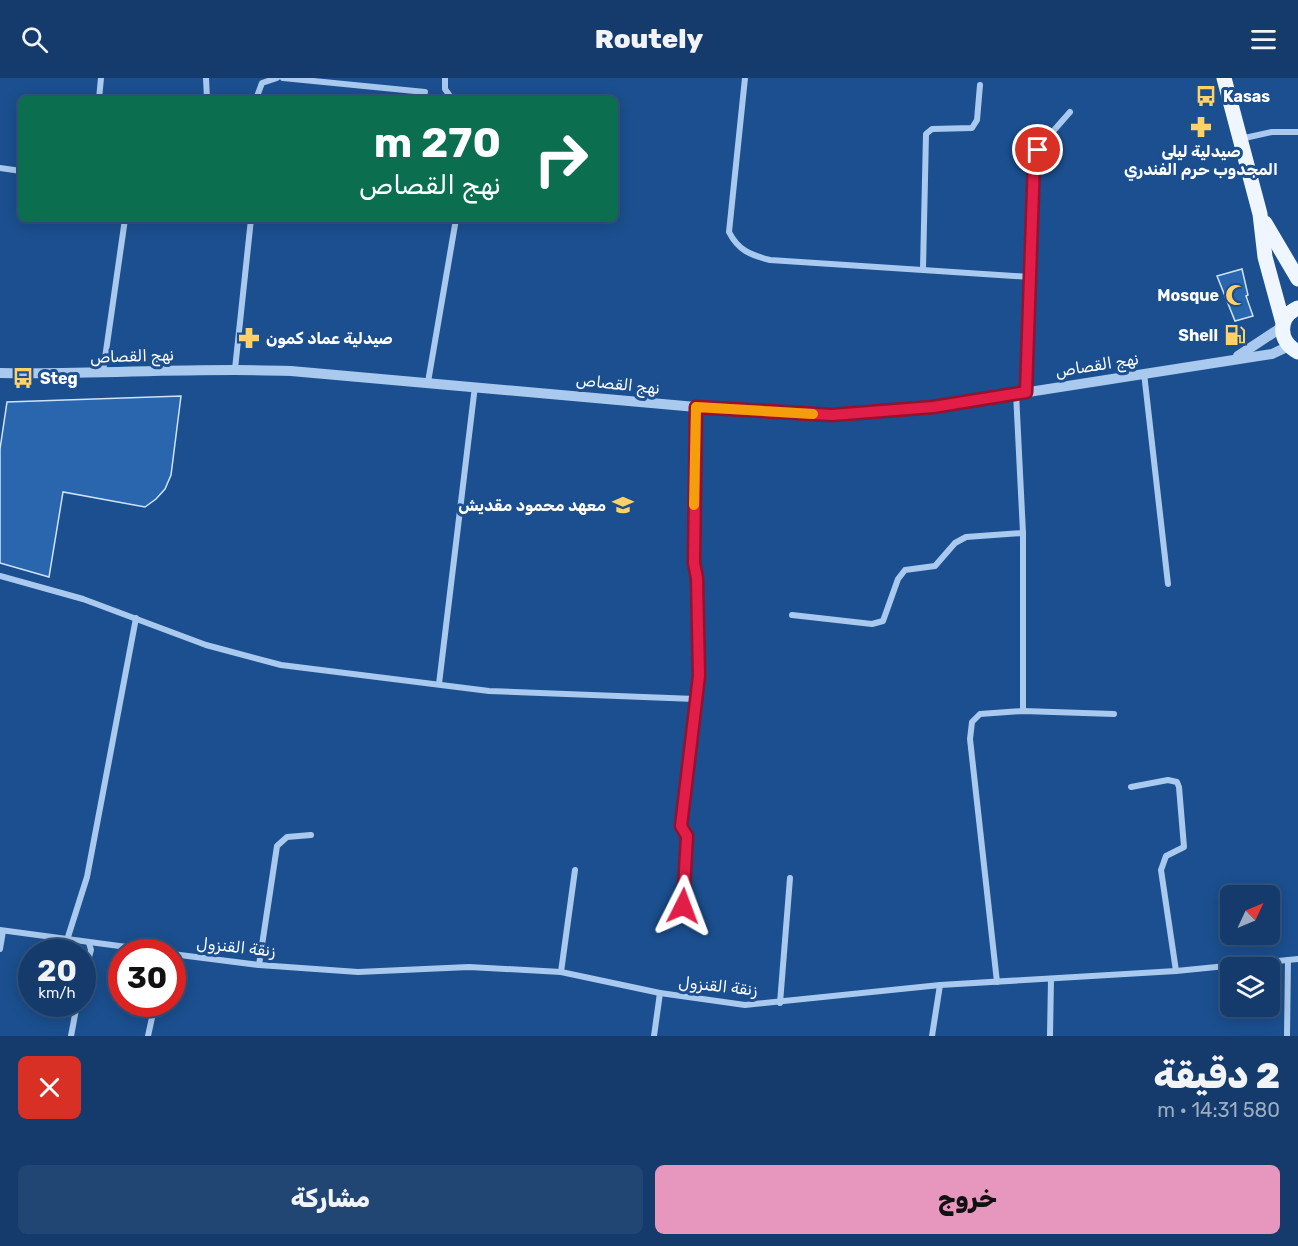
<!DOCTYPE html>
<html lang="ar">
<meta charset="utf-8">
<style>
body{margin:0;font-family:Rubik,Cairo,sans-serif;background:#214673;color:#f1f3f6;direction:rtl;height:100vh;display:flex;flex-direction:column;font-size:22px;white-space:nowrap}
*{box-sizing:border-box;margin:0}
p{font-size:20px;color:#9dadc1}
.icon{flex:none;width:33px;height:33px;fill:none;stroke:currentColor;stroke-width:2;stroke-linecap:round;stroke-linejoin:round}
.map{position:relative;height:958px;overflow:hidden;direction:ltr}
.sheet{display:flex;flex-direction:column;background:#143b6b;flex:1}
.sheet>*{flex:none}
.guide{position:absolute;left:18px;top:18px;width:600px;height:126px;border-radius:9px;box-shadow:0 3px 15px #0003,0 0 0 2px #33557e;direction:rtl;background:#0b6e4f;color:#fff;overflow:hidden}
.needle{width:39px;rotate:46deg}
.tools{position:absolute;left:1220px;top:807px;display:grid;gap:12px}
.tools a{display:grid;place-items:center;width:60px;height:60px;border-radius:9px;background:#143b6b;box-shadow:0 3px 15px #0003,0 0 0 2px #33557e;font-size:30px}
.speed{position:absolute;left:18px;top:861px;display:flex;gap:12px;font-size:30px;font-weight:700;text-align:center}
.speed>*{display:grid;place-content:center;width:78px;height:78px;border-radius:50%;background:#143b6b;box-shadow:0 3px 15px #0003,0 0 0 2px #33557e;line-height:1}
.speed small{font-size:15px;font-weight:400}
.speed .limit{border:9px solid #d22;background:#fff;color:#111}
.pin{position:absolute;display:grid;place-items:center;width:51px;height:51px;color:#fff;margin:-26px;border:3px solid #fff;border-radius:50%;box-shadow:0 2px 6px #0007}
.me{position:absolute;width:66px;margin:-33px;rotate:3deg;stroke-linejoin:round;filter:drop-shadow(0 0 4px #0008)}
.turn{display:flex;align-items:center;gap:21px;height:126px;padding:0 18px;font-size:27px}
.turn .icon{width:78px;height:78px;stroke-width:2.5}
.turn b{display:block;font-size:42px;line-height:51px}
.round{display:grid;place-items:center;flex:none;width:63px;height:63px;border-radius:9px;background:#214673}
.head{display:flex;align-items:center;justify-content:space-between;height:102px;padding:0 18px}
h1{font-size:36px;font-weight:800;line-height:45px}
.cta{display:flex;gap:12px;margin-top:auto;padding:12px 18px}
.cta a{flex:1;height:69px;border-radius:9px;background:#e797bd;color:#111;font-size:24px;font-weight:800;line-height:69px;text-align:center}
.cta a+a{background:#214673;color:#f1f3f6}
header{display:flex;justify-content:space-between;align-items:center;height:78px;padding:0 18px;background:#143b6b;font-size:27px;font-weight:800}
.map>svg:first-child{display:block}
.building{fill:#2a66ad;stroke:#cfe3fa;stroke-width:1.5}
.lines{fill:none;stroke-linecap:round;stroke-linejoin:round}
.minor{stroke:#a9c9ee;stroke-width:6}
.tertiary{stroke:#a9c9ee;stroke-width:10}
.primary{stroke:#f0f6ff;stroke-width:15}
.route-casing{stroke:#92132f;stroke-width:15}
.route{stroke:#e11d48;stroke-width:10}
.slow{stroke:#f59e0b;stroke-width:10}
.labels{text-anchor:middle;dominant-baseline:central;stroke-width:6;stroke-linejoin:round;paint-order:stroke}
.poi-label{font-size:16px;font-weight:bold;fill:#fff;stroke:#1b4f8f;text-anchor:start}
.street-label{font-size:16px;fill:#fff;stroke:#1b4f8f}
</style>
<header><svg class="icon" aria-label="menu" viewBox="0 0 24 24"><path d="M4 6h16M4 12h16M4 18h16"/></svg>Routely<svg class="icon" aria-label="search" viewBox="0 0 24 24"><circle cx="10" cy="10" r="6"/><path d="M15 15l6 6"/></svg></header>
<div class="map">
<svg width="1298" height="958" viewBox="0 0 1298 958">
<rect width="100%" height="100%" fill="#1b4f8f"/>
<g class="building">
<path d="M1242 191 1248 217 1246 218 1253 238 1235 243 1217 198Z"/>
<path d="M181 318 171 397 165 411 156 421 145 429 63 414 49 499 0 485V371L7 324Z"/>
</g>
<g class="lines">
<g class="minor">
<path d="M206 0 207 21"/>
<path d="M283 0 425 14"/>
<path d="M445 0V11L452 21"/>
<path d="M745 0 729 154C738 172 750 177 770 182L1030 199"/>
<path d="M99 21 101 0"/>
<path d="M256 21 262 5 277 0"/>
<path d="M1240 61 1272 54H1298"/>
<path d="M0 90 21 93"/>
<path d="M923 191 926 56 932 51 972 50 977 42 980 7"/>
<path d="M235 291 251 141"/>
<path d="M103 294 125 141"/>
<path d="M1144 295 1168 506"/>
<path d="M428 304 456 141"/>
<path d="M1026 314 1034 83 1041 67 1070 34"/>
<path d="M1016 315 1023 455V633"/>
<path d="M0 498 83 521 206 567 281 587 489 613 695 621"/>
<path d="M792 537 872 546 883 543 898 501 905 492 935 488 955 465 966 459 1023 455"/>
<path d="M439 606 475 308"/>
<path d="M1131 709 1168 702 1177 704 1179 709 1184 769 1166 778 1161 792 1176 893"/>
<path d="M683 828 687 758 681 748 699 598 697 500 694 485 696 329"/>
<path d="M0 852 164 874"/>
<path d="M67 862 87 799 136 540"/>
<path d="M0 871 3 853"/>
<path d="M172 876 259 887 358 894 469 889 561 894 660 915 745 927 940 907 1176 893 1298 881"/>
<path d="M259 887 277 768 287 759 311 757"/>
<path d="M561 894 575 792"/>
<path d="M82 904 91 872 89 865"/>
<path d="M997 904 970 661 972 644 980 636 1023 633 1114 636"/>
<path d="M780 925 790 800"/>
<path d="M71 958 77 926"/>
<path d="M148 958 155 926"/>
<path d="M654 958 660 915"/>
<path d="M932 958 940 907"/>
<path d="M1050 958 1051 901"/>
<path d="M1287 958 1288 882"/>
</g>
<g class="tertiary">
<path d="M1238 278 1282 249"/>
<path d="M0 295C97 297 194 289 291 293L696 329 832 337 933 329 1272 276 1289 268"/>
</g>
<g class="primary">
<path d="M1224 0 1260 136 1265 179 1283 245"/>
<path d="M1265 145 1298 201"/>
<path d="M1298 230C1277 239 1278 264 1298 274"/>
</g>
</g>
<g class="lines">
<defs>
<path id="route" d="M683 828 687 758 681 748 699 598 697 500 694 485 696 329 832 337 933 329 1026 314 1034 83 1038 72"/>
</defs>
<use href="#route" class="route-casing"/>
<use href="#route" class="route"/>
<path class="slow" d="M694 427 696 329 813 336"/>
</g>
<defs>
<symbol id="bus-bare" viewBox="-9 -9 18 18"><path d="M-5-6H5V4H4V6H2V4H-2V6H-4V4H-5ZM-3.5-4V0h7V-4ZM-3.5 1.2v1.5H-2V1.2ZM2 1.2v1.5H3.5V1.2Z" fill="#ffd166" stroke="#1b4f8f" stroke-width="2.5" paint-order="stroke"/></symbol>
<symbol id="pharmacy-bare" viewBox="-9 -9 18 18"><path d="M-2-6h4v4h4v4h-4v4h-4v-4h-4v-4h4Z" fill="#ffd166" stroke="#1b4f8f" stroke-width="2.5" paint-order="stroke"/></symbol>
<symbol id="mosque-bare" viewBox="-9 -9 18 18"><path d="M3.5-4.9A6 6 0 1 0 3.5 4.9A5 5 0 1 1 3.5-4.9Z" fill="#ffd166" stroke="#1b4f8f" stroke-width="2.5" paint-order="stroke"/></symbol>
<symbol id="fuel-bare" viewBox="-9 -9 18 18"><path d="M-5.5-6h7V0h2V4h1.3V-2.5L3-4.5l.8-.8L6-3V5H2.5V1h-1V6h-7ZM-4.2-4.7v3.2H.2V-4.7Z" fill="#ffd166" stroke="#1b4f8f" stroke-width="2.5" paint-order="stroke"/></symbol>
<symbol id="school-bare" viewBox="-9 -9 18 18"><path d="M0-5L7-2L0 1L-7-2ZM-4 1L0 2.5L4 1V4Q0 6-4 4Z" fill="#ffd166" stroke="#1b4f8f" stroke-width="2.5" paint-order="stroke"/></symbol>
</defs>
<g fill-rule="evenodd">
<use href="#bus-bare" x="1191" y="3" width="30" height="30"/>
<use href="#pharmacy-bare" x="1186" y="34" width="30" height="30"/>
<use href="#mosque-bare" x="1221" y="202" width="30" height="30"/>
<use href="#fuel-bare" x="1220" y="242" width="30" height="30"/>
<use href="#pharmacy-bare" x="234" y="245" width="30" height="30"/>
<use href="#bus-bare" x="8" y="285" width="30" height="30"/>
<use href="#school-bare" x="608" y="412" width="30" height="30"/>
</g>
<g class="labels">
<g class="poi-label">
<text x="1223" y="18">Kasas</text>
<text x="1201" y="73" text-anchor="middle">صيدلية ليلى<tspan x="1201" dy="18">المجدوب حرم الفندري</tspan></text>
<text x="1219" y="217" text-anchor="end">Mosque</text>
<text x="1218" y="257" text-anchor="end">Shell</text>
<text x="266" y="260">صيدلية عماد كمون</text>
<text x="40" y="300">Steg</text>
<text x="606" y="427" text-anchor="end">معهد محمود مقديش</text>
</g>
<g class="street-label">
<text transform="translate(132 278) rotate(-2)">نهج القصاص</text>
<text transform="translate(1097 287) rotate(-9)">نهج القصاص</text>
<text transform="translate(618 306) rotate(6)">نهج القصاص</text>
<text transform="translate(236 869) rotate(6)">زنقة القنزول</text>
<text transform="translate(718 908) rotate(6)">زنقة القنزول</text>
</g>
</g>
</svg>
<div class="tools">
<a><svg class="needle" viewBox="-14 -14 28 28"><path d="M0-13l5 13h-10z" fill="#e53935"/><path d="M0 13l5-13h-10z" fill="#9dadc1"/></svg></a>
<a><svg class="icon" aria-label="layers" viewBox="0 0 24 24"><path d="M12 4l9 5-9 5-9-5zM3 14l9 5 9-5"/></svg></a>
</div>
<div class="speed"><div>20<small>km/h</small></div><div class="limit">30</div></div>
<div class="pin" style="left:1038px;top:72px;background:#d93025"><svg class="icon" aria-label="arrive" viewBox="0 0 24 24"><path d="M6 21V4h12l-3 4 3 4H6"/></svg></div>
<svg class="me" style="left:683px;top:828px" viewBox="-20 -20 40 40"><path d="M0-17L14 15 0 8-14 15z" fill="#e11d48" stroke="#fff" stroke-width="4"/></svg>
<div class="guide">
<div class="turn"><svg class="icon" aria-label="right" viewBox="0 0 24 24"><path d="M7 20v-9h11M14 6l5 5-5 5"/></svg><div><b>270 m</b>نهج القصاص</div></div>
</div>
</div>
<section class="sheet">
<div class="head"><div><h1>2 دقيقة</h1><p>580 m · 14:31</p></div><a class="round" style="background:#d93025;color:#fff"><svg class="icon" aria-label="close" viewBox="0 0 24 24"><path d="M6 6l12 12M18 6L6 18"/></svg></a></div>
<div class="cta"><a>خروج</a><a>مشاركة</a></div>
</section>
